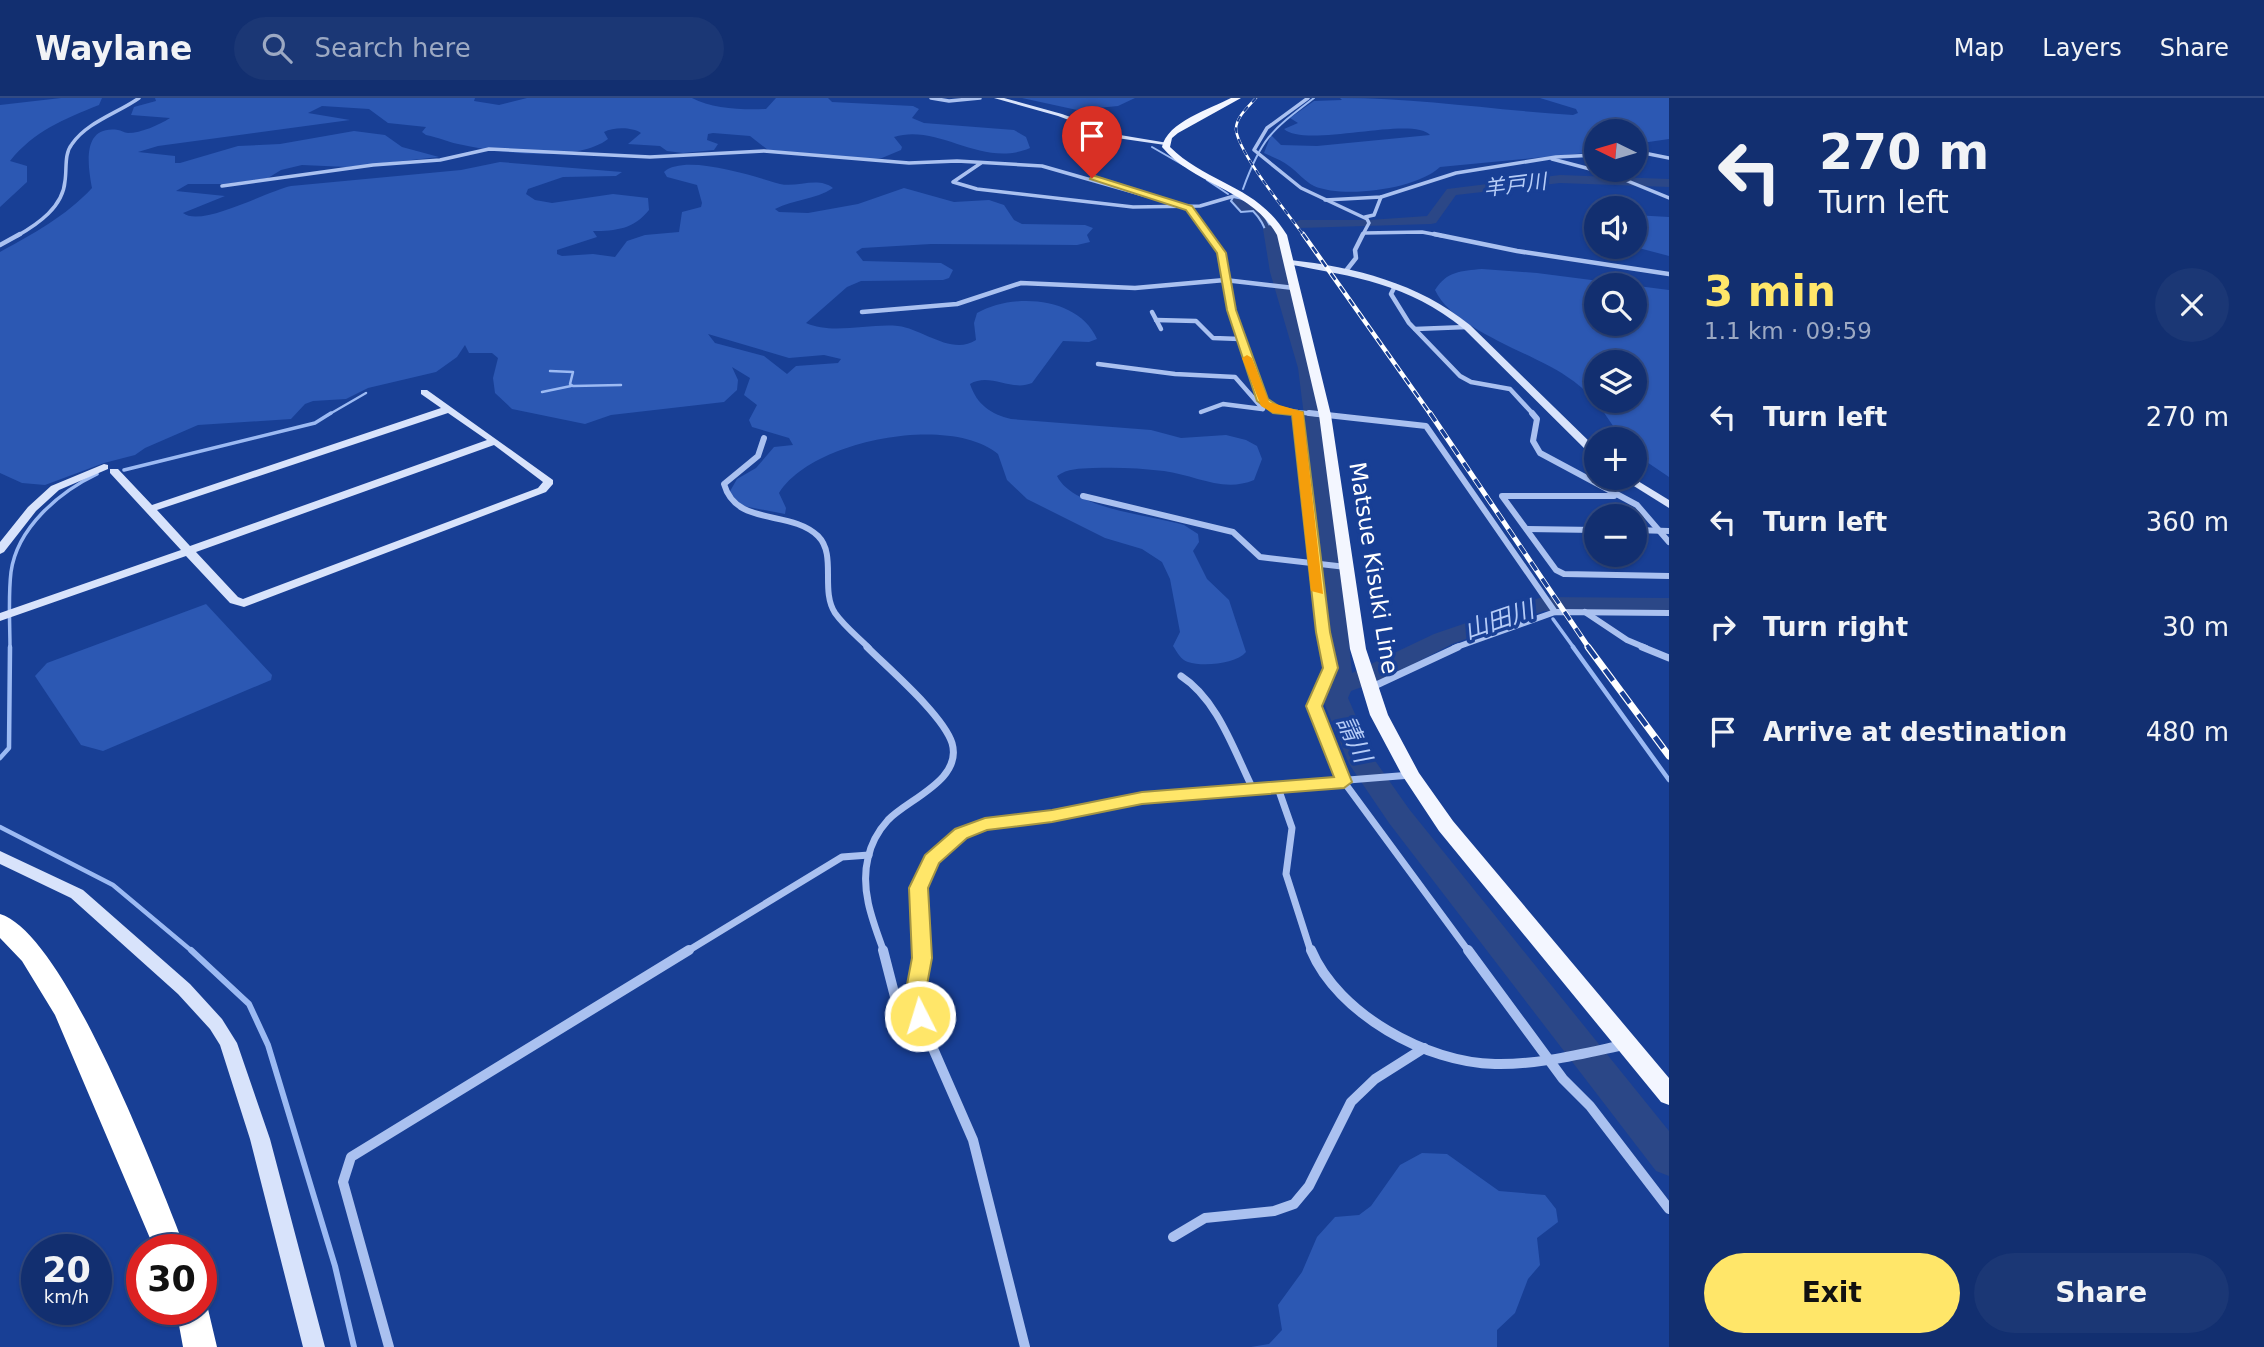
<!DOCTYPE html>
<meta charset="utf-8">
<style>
body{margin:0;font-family:"DejaVu Sans","Noto Sans JP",sans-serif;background:#1b3775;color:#f1f3f6;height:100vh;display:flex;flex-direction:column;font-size:26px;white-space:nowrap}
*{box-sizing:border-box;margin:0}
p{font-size:23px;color:#9ca9c3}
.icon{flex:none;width:38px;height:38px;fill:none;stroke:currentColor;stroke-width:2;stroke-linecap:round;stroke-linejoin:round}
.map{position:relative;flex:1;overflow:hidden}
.panel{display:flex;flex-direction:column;background:#122f70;width:595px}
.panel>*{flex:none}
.hud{background:#122f70;color:#f1f3f6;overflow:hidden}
.needle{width:46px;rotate:275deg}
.tools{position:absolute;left:1584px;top:21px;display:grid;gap:14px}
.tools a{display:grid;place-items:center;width:63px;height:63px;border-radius:50%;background:#122f70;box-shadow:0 2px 5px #0004,0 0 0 2px #314a83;font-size:35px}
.speed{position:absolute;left:21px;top:1136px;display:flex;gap:14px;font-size:35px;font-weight:700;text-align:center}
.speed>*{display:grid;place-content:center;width:91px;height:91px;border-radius:50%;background:#122f70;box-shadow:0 2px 5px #0004,0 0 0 2px #314a83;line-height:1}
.speed small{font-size:18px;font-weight:400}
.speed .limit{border:10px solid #d22;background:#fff;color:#111}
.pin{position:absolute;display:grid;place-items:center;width:60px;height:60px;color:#fff;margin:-72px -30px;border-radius:50% 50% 50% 0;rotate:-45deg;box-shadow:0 0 7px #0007}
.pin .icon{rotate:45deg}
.me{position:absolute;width:77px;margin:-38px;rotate:355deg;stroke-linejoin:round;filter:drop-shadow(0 0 5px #0008)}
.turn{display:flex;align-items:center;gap:24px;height:147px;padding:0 35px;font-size:32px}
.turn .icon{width:91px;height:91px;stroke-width:2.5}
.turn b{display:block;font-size:49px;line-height:60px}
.round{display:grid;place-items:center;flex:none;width:74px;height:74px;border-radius:37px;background:#1b3775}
.summary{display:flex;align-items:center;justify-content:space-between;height:119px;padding:0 35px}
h1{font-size:42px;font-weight:700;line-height:52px;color:#ffe669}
.action{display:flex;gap:14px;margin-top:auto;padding:14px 35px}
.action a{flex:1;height:80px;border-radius:42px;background:#ffe669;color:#111;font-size:28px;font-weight:700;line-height:80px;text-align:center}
.action a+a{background:#1b3775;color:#f1f3f6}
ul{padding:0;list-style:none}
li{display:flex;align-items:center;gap:21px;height:105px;padding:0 35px}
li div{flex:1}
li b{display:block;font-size:26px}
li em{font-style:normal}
header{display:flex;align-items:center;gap:42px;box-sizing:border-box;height:98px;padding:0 35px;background:#122f70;border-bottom:2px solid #314a83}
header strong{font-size:33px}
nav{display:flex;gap:38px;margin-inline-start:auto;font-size:24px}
.search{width:490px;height:63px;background:#1b3775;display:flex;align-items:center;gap:18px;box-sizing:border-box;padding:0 24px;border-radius:38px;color:#9ca9c3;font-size:26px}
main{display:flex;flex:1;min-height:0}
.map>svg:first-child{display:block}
.green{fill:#2c58b3;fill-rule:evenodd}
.water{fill:#2b4787;stroke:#9cbaf3;stroke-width:2}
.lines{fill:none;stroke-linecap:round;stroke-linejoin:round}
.stream-far4{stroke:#9cbaf3;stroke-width:2}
.stream-far3{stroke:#9cbaf3;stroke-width:2.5}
.stream-far2{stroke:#9cbaf3;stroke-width:3.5}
.stream-far1{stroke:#9cbaf3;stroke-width:4.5}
.stream{stroke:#9cbaf3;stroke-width:6}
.river{fill:#2b4787;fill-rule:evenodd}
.street-far4{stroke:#aac1f0;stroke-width:3.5}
.street-far3{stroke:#aac1f0;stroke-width:4.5}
.street-far2{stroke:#aac1f0;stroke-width:6}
.street-far1{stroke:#aac1f0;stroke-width:7}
.street{stroke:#aac1f0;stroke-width:10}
.secondary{fill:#d8e3fb;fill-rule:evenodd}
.primary{fill:#f3f6ff;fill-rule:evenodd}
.highway{fill:#fff;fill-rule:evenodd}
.rail-far3-casing{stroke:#fff;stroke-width:2.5}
.rail-far2-casing{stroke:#fff;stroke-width:4.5}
.rail-far1-casing{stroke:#fff;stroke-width:5}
.rail-casing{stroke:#fff;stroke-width:7}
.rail-far3{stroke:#183f95;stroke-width:2;stroke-dasharray:6;stroke-linecap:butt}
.rail-far2{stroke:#183f95;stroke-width:2.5;stroke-dasharray:8;stroke-linecap:butt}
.rail-far1{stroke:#183f95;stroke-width:3.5;stroke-dasharray:10;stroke-linecap:butt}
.rail{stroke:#183f95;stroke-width:4.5;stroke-dasharray:14;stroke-linecap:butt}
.route{fill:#ffe669;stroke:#a69644;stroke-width:2}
.slow{fill:#f59e0b}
.labels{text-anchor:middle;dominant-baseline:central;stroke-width:7;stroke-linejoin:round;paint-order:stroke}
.far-water-label{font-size:21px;font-style:italic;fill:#b6ccf7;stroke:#183f95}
.street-label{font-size:23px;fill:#fff;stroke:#183f95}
.water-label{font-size:24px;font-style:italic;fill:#b6ccf7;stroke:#183f95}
</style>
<header>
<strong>Waylane</strong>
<div class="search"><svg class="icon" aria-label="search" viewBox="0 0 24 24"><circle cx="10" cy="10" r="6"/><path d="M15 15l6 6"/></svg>Search here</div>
<nav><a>Map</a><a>Layers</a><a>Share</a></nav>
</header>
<main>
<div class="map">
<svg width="1669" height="1249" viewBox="0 0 1669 1249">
<rect width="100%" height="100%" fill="#183f95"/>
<g class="green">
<path d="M61 0H102L99 7C64 21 34 33 10 63L27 68V84L0 109V7Z"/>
<path d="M155 0H475L474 3 499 7 527 0H692C712 11 743 12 766 11L776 0H828L832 4 913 8 919 11 912 20 924 25 1014 32 1026 39 1030 50C982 71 939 25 894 39L902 49 901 52 882 60 869 61 768 52 750 38 713 35 708 36 707 42 718 46 714 52 683 55 667 53 660 48 628 46 641 35C632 29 614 29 604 34L608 41C577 65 500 55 463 47 450 45 438 39 426 37L422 34 426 29 388 25 369 11 322 8 308 15 350 22 158 48 138 54 175 58V65H180L238 48 280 46 354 33 385 37 402 49 439 59 347 69 302 67 281 72 268 80 224 86H188L176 93 225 98 183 115C201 130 267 93 291 88L461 72 500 64 622 74 616 78 563 79 528 91 526 96 535 102 552 105 613 96 648 100 649 112C634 131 616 133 593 133L597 139 557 152V156L562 158 593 156 615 159 627 143 645 137 679 134 682 114 701 109 702 105 697 87 667 79 664 74C685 55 755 79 780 86 797 90 818 78 833 90 815 102 794 101 775 111L779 114 808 115 858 106 904 90 954 104 989 102 1004 107 1014 122 1022 126 1085 127 1093 130 1087 137 1090 144 1077 147 931 146 862 150 856 154 863 163 941 165 953 172 949 180 943 182 861 183 847 189 806 225C832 237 870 225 898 228 923 231 952 258 976 242L974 225 977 215C1014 194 1079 199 1097 241L1089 244 1063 243 1032 285C1011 294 990 274 970 286 977 307 991 316 1011 321L1151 332 1181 340 1226 337 1246 342 1257 348 1262 361 1254 382C1223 395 1195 377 1164 373 1140 370 1117 369 1093 370 1079 371 1068 370 1057 378 1073 411 1150 417 1184 427L1198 436 1199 444 1193 453 1207 481 1229 502 1246 554C1236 566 1203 569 1188 564 1181 562 1177 554 1173 548L1180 534 1170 481 1162 464 1142 451 1105 440 1027 401 1007 382 998 356C950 316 812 342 779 395L786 410 785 416 743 408 729 395 737 381 756 370 774 349 793 347 789 340 752 329 749 322 757 307 744 297 750 280 732 269 738 282 737 292 724 304 611 317 585 326 512 311 495 295 493 280 498 260 492 255H469L465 247 457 259 436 274 368 290 346 301 313 303 305 306 291 321 198 327 145 350 135 357 104 365 45 387 22 385 0 375V154C33 136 66 118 92 90 88 68 81 27 118 32 121 32 124 35 128 35 141 35 159 27 170 20L131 17 134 9 156 3ZM708 236 789 260 824 257 841 261 838 265 796 268 787 276 764 258 715 245Z"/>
<path d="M1022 0H1135L1118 8 1077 12Z"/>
<path d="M1340 0C1420 0 1493 12 1573 17L1578 15 1576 11 1540 0H1669V41L1635 46 1634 33H1596V54L1440 69C1417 91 1344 101 1314 88 1304 83 1298 74 1289 68 1282 62 1272 59 1264 55L1271 37 1281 47 1317 48 1430 37C1412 17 1306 51 1284 31L1298 25 1290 20 1314 3 1342 2Z"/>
<path d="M1634 117 1669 119V158L1635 149Z"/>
<path d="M1482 171 1537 175 1669 192V379L1635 356 1634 341H1622L1596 303H1634V264H1596V303C1587 294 1577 285 1566 278 1530 254 1453 231 1435 192 1447 173 1461 173 1482 171ZM1596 187H1634V226H1596Z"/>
<path d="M206 506 272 577 271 582 103 653 81 647 35 578 47 565Z"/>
<path d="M1422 1055 1447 1056 1499 1093 1545 1097 1556 1111 1558 1124 1537 1140 1540 1167 1528 1181 1515 1215 1497 1232V1249H1251L1269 1246 1282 1232 1278 1207 1302 1174 1317 1139 1335 1119 1359 1117 1371 1108 1400 1067Z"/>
</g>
<path class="water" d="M1233 99C1267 103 1277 139 1281 167L1271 166C1270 146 1268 128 1253 113L1241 114 1231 103Z"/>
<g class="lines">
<g class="stream-far4">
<path d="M1152 49 1185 68"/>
<path d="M1207 82 1228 96"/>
<path d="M1243 91C1262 39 1271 33 1314 0"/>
</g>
<g class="stream-far3">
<path d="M550 273 573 274 570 286 573 288 621 287"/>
<path d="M542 294 571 288"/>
<path d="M328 317 366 295"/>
</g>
<g class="stream-far2">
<path d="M124 372 315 325 331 315"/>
<path d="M1542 506 1544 510"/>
<path d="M1553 521 1574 550"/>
<path d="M10 550C10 526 8 499 11 474 17 430 59 394 97 376"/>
</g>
<g class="stream-far1">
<path d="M1573 549 1669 682"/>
<path d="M0 660 9 650 10 549"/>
<path d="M0 729 113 787 193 854"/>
</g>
<path class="stream" d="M191 852 249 906 268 947 335 1168 354 1249"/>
<g class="river">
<path d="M1560 77 1669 81V89L1560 85 1456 97 1436 125 1431 126 1300 130 1293 126 1300 122H1369L1427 118 1447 91Z"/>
<path d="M1270 127 1277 131 1286 174 1316 270 1334 397 1352 575 1434 536 1542 499 1669 500V514L1544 513 1452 546 1389 579 1351 593 1348 600 1376 664 1409 711 1669 1033V1078L1656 1073 1389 725 1349 666 1322 600 1327 587 1314 397 1298 270 1270 174 1263 131Z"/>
</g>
<g class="street-far4">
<path d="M931 0 949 3 980 0"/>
<path d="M1308 0 1267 30 1254 52 1301 90 1367 121 1369 125 1362 138"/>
<path d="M1634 53 1669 60"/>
<path d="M1552 61 1613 77 1669 100"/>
<path d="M981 65 953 84 977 91 1133 109 1200 108 1241 96"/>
<path d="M222 88 373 67 440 62 489 51 650 59 764 53 909 65 957 63 1042 68 1189 110 1209 138"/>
<path d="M1325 102 1381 99 1456 75 1556 59 1596 57"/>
<path d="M1365 119 1374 117 1381 99"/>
<path d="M1365 135 1422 134 1443 138"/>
<path d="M17 138C38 126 63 109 65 83 67 70 64 56 72 46 87 24 118 15 139 0"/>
</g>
<g class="street-far3">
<path d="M1208 136 1221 155 1231 212 1265 306 1277 312 1325 317"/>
<path d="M1434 136 1517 153 1669 176"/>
<path d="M0 147 20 136"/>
<path d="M1345 174 1356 160 1355 152 1363 136"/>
<path d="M1395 188 1391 196 1409 225 1460 278 1471 284 1510 291 1534 317"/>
<path d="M862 214 957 206 1021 185 1135 190 1225 182 1294 190"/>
<path d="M1152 214 1161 231"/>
<path d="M1156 222 1196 223 1213 240 1240 241"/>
<path d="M1415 231 1467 229"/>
<path d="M1098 266 1175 276 1235 279 1263 311"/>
<path d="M1201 314 1223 306 1262 311"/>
<path d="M1297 314V317"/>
</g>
<g class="street-far2">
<path d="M1297 315 1327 550"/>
<path d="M1309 315 1426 328 1555 514"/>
<path d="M1532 315 1537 321 1533 343 1540 355 1637 407 1669 444"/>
<path d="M764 340 758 358 724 386C736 429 790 411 818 438 837 457 820 492 835 515 844 528 858 539 869 550"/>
<path d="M1083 398 1233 434 1260 459 1346 469"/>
<path d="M1614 398H1502L1556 472 1564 476 1669 478"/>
<path d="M1527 431 1596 432"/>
<path d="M1634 432 1669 433"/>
<path d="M1585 514 1627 542 1646 550"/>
<path d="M1454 550 1555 514 1669 515"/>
</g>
<g class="street-far1">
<path d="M867 549C889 571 943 617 952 645 963 682 908 701 888 722 878 733 871 746 868 760 860 792 873 824 884 854"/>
<path d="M1326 549 1331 570 1314 608 1344 684 1469 854"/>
<path d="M1642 549 1669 560"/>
<path d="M1181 578C1218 602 1234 653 1253 691"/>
<path d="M1370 590 1458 549"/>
<path d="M1278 690 1292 730 1286 776 1311 854"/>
<path d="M686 854 842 759 869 757"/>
<path d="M921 854 917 804 931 761 951 743 985 727 1187 695 1411 677"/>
</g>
<g class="street">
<path d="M883 852 901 922 909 931 928 939"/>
<path d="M921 852 917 904 928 939 973 1042 1025 1249"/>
<path d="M1311 852C1338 916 1427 965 1495 966 1538 967 1581 956 1623 947"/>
<path d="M1468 852 1563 981 1590 1008 1669 1111"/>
<path d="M1173 1139 1205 1120 1274 1113 1294 1106 1309 1088 1351 1004 1375 981 1424 950"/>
<path d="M389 1249 343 1084 351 1059 689 852"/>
</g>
<g class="secondary">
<path d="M994 0H1004L1062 16 1120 37 1168 45 1165 47 1117 40 1058 18Z"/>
<path d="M1290 162C1355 169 1418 185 1470 227L1596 350V359L1592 358 1464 231C1407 185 1356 179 1287 166V162Z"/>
<path d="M421 292H427L553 382V386L546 394 244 509 230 505 186 458 0 523V515L181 452 110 375V371H118L152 407 441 310 421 296ZM448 315 487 342 190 448 157 412ZM494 347 543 384 538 390 243 501 238 499 196 454Z"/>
<path d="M104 366 108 367V371L59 392 36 413 4 454 0 456V444L28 409 51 388Z"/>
<path d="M1621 380H1633L1669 402V410Z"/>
<path d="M0 753 83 792 190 886 222 921 237 945 270 1041 325 1249H303L250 1041 220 947 210 931 178 896 71 800 0 766Z"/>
</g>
<path class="primary" d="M1231 0H1241L1178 35 1172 40 1170 49C1209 87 1257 87 1287 137L1331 317 1366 551 1388 617 1419 675 1453 723 1669 980V1007L1661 1004 1439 733 1402 677 1370 617 1350 551 1319 317 1277 137C1251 91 1195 88 1162 49 1167 24 1210 11 1231 0Z"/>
<g class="highway">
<path d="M0 816C66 836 159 1084 186 1152H155L55 917 22 863 0 840Z"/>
<path d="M201 1199 208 1211 217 1249H183L176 1211H201Z"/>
</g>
<defs>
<path id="rail-far3" d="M1256 0C1249 8 1235 20 1236 32 1240 58 1288 115 1304 138"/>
<path id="rail-far2" d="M1303 136 1431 317"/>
<path id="rail-far1" d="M1430 315 1589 550"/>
<path id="rail" d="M1588 549 1669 658"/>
</defs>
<use href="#rail-far3" class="rail-far3-casing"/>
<use href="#rail-far2" class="rail-far2-casing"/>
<use href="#rail-far1" class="rail-far1-casing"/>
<use href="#rail" class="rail-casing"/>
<use href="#rail-far3" class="rail-far3"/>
<use href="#rail-far2" class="rail-far2"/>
<use href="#rail-far1" class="rail-far1"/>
<use href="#rail" class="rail"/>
</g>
<path class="route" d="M1092 77 1192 108 1226 155 1236 212 1268 301 1280 309 1303 314 1330 534 1338 570 1322 608 1352 684 1344 690 1142 706 1052 724 987 732 967 740 939 765 928 790 932 860 926 892 930 918 927 924H913L906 892 912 860 909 790 925 757 955 731 985 720 1052 712 1142 694 1334 679 1306 608 1323 570 1316 534 1292 317 1273 315 1257 303 1227 212 1217 155 1186 112 1090 81Z"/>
<path class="slow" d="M1247 257 1252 260 1269 304 1303 314 1323 496 1311 493 1292 317 1273 315 1261 308 1242 260Z"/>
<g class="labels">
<g class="far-water-label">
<text transform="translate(1515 87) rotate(-7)">羊戸川</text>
</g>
<g class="street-label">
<text transform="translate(1374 470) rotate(81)">Matsue Kisuki Line</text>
</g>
<g class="water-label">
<text transform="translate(1499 522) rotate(-19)">山田川</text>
<text transform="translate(1354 641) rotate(65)">請川</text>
</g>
</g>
</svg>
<div class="tools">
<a><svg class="needle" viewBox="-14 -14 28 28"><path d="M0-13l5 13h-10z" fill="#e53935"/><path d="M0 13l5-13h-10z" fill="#9ca9c3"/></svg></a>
<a><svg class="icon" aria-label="sound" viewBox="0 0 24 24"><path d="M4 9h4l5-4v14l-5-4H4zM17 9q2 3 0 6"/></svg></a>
<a><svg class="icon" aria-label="search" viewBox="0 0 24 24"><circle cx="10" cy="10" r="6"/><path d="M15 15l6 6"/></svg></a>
<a><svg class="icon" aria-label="layers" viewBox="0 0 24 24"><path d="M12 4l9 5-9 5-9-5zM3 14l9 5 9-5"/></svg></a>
<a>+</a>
<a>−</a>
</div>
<div class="speed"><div>20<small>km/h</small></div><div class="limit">30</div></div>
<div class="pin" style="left:1092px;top:80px;background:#d93025"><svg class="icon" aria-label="arrive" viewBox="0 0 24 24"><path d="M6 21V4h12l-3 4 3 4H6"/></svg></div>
<svg class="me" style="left:920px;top:918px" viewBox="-20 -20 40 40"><circle r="17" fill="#ffe669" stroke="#fff" stroke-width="3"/><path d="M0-11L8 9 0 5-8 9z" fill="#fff"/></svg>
</div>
<section class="panel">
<div class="hud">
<div class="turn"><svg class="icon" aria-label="left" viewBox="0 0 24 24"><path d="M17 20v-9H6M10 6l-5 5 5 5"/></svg><div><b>270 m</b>Turn left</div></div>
</div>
<div class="summary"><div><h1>3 min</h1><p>1.1 km · 09:59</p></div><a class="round"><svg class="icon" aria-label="close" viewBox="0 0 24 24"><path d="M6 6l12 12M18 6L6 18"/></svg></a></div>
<ul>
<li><svg class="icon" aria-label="left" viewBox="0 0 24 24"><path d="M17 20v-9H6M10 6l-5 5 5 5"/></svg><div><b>Turn left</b></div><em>270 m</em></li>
<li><svg class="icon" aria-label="left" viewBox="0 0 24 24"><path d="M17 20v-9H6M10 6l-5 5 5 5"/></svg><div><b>Turn left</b></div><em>360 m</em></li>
<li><svg class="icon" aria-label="right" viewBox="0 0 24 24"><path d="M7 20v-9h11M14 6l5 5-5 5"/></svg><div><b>Turn right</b></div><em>30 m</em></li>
<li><svg class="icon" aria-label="arrive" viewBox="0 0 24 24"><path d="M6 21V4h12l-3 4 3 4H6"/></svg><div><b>Arrive at destination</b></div><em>480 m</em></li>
</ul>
<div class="action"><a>Exit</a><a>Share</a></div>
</section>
</main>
